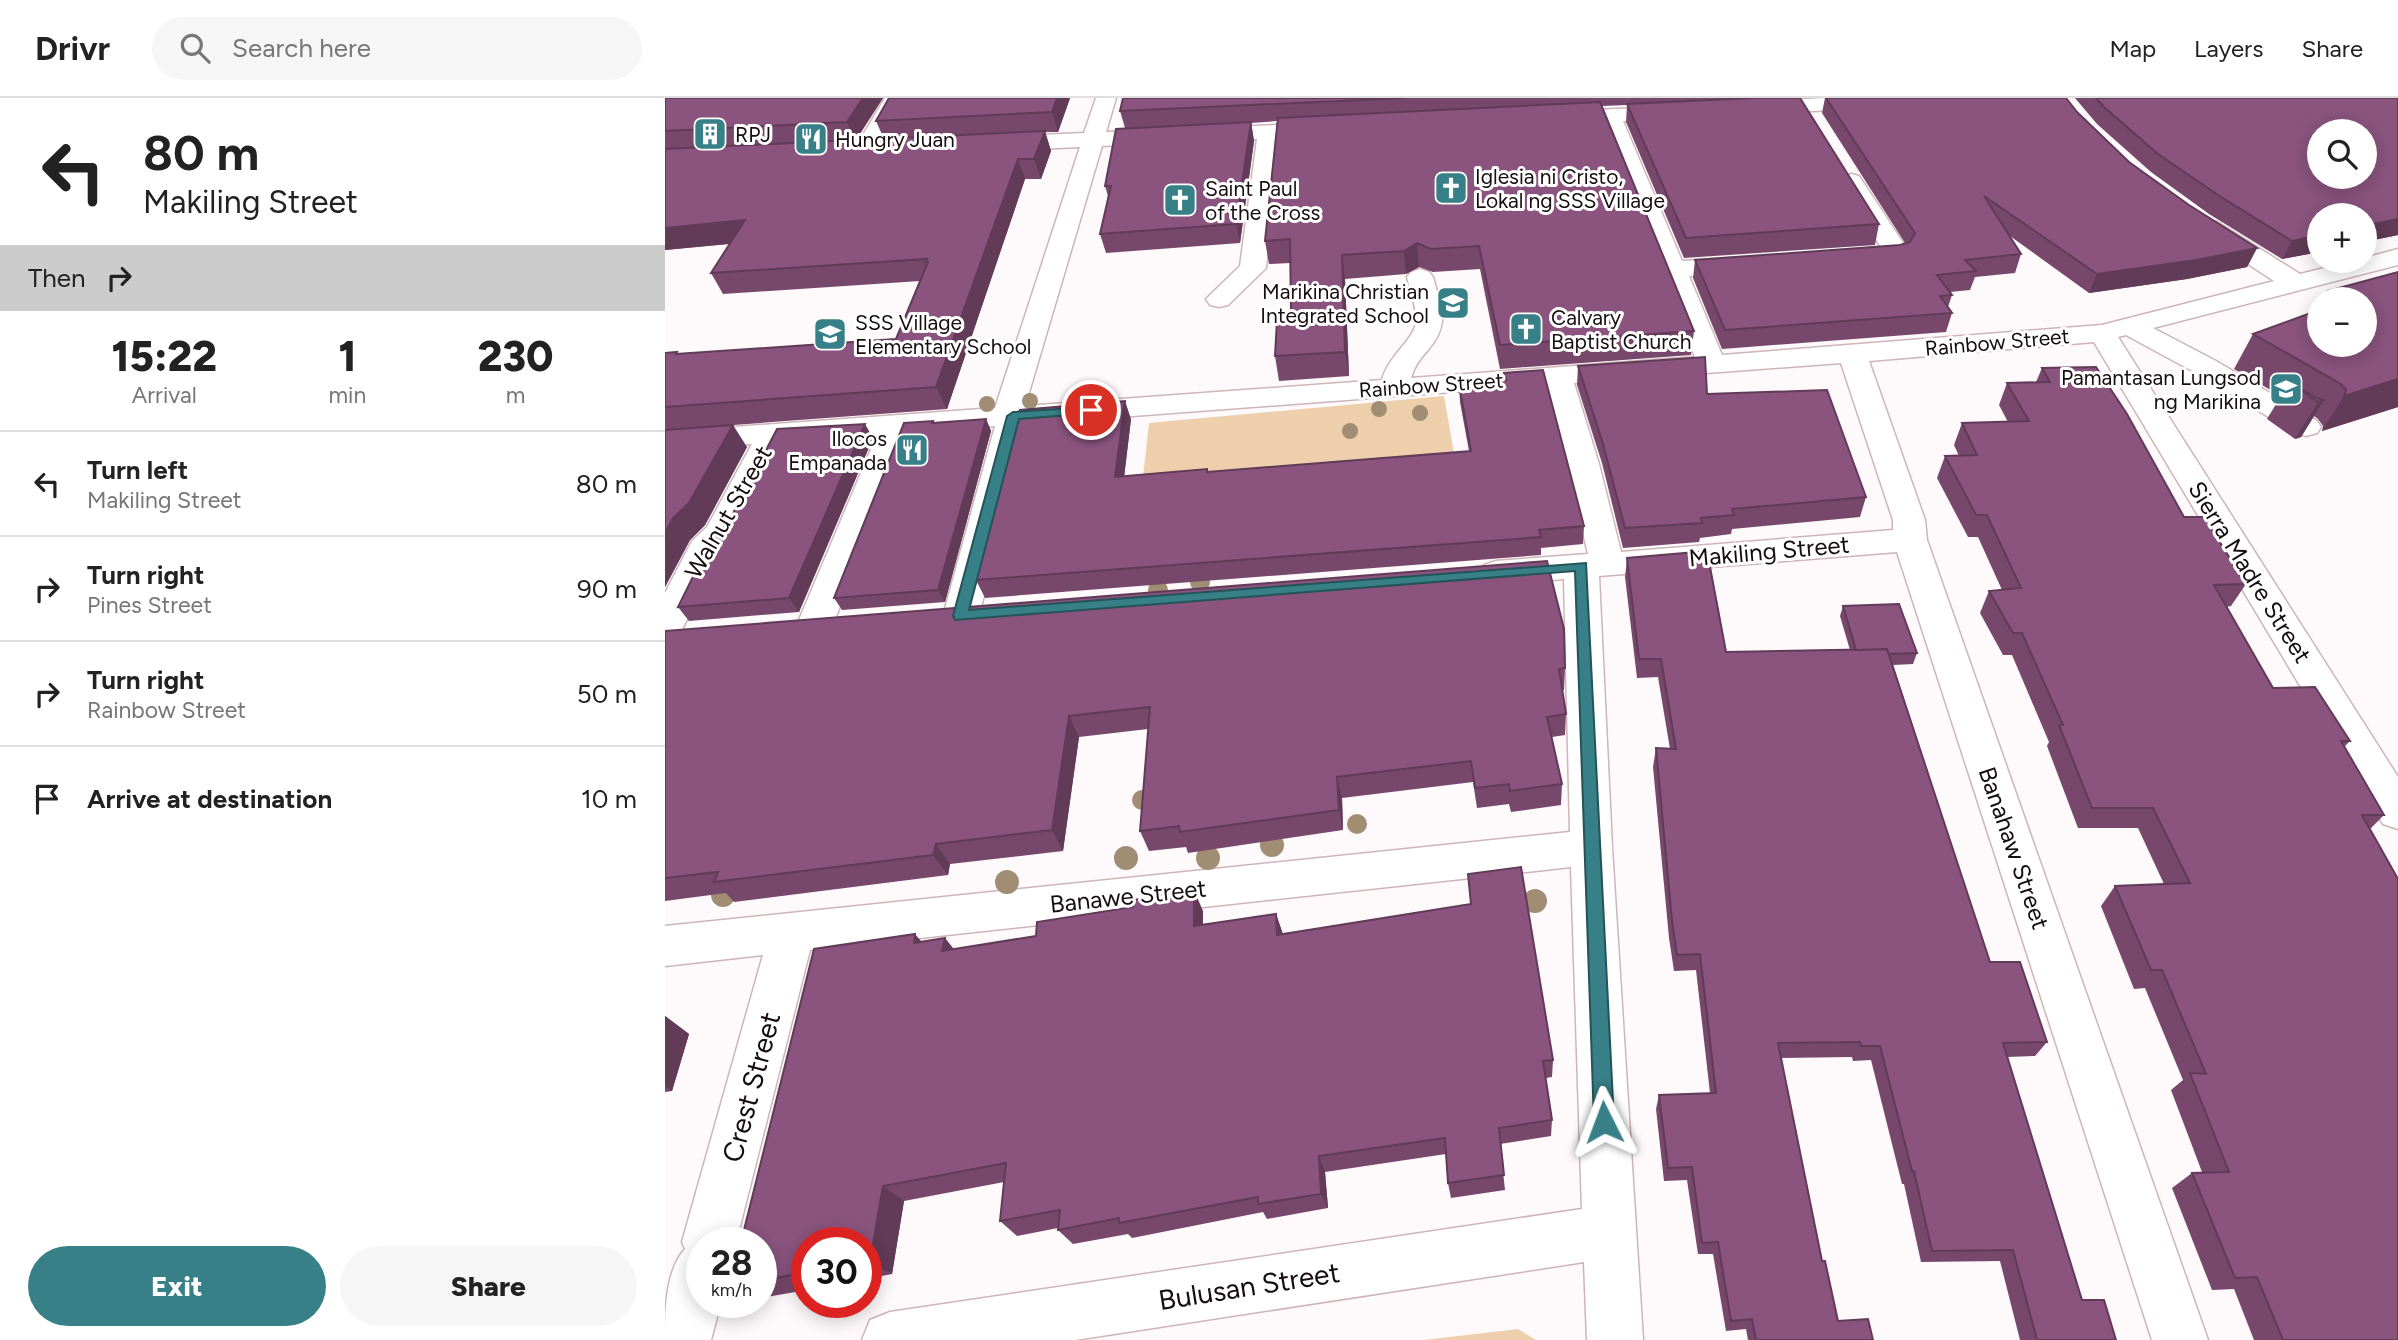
<!DOCTYPE html>
<meta charset="utf-8">
<style>
body{margin:0;font-family:Figtree,sans-serif;background:#f6f6f6;color:#222;height:100vh;display:flex;flex-direction:column;font-size:26px;white-space:nowrap}
*{box-sizing:border-box;margin:0}
p{font-size:23px;color:#767676}
.icon{flex:none;width:38px;height:38px;fill:none;stroke:currentColor;stroke-width:2;stroke-linecap:round;stroke-linejoin:round}
.map{position:relative;flex:1;overflow:hidden}
.panel{display:flex;flex-direction:column;background:#fff;width:665px}
.panel>*{flex:none}
.top-card{background:#fff;color:#222;overflow:hidden}
.fabs{position:absolute;left:1642px;top:21px;display:grid;gap:14px}
.fabs a{display:grid;place-items:center;width:70px;height:70px;border-radius:50%;background:#fff;box-shadow:0 4px 18px #0003;font-size:35px}
.speed{position:absolute;left:21px;top:1129px;display:flex;gap:14px;font-size:35px;font-weight:700;text-align:center}
.speed>*{display:grid;place-content:center;width:91px;height:91px;border-radius:50%;background:#fff;box-shadow:0 4px 18px #0003;line-height:1}
.speed small{font-size:18px;font-weight:400}
.speed .limit{border:10px solid #d22;background:#fff;color:#111}
.pin{position:absolute;display:grid;place-items:center;width:60px;height:60px;color:#fff;margin:-30px;border:4px solid #fff;border-radius:50%;box-shadow:0 2px 7px #0007}
.me{position:absolute;width:77px;margin:-38px;rotate:357deg;stroke-linejoin:round;filter:drop-shadow(0 0 5px #0008)}
.turn{display:flex;align-items:center;gap:24px;height:147px;padding:0 28px;font-size:32px}
.turn .icon{width:91px;height:91px;stroke-width:2.5}
.turn b{display:block;font-size:49px;line-height:60px}
.then{display:flex;align-items:center;height:66px;padding:0 28px;background:#0003;gap:14px;font-size:26px}
.eta{display:flex;justify-content:space-evenly;align-items:center;height:119px;text-align:center}
.eta b{font-size:42px;font-weight:800;line-height:49px}
.primary-button{display:flex;gap:14px;margin-top:auto;padding:14px 28px}
.primary-button a{flex:1;height:80px;border-radius:42px;background:#388087;color:#fff;font-size:28px;font-weight:800;line-height:80px;text-align:center}
.primary-button a+a{background:#f6f6f6;color:#222}
ul{padding:0;list-style:none}
li{display:flex;align-items:center;gap:21px;height:105px;padding:0 28px;border-top:2px solid #e0e0e0}
li div{flex:1}
li b{display:block;font-size:26px}
li em{font-style:normal}
header{display:flex;align-items:center;gap:42px;box-sizing:border-box;height:98px;padding:0 35px;background:#fff;border-bottom:2px solid #e0e0e0}
header strong{font-size:33px}
nav{display:flex;gap:38px;margin-inline-start:auto;font-size:24px}
.search{width:490px;height:63px;background:#f6f6f6;display:flex;align-items:center;gap:18px;box-sizing:border-box;padding:0 24px;border-radius:38px;color:#767676;font-size:26px}
main{display:flex;flex:1;min-height:0}
.map>svg:first-child{display:block}
.green{fill:#edcfab}
.lines{fill:none;stroke-linecap:round;stroke-linejoin:round}
.minor-casing{stroke:#ceb5b9;stroke-width:3}
.minor{fill:#fff;fill-rule:evenodd}
.tree{fill:#a08d73}
.wall{fill:#77486c}
.shaded-wall{fill:#613b58}
.building{fill:#8a547e;stroke:#613b58;stroke-width:2;fill-rule:evenodd}
.route{fill:#388087;stroke:#245358;stroke-width:2}
.labels{text-anchor:middle;dominant-baseline:central;stroke-width:6;stroke-linejoin:round;paint-order:stroke}
.far-poi-label{font-size:21px;fill:#160d0f;stroke:#fff;text-anchor:start}
.far-street-label{font-size:21px;fill:#160d0f;stroke:#fff}
.street-label{font-size:24px;fill:#160d0f;stroke:#fff}
.near-street-label{font-size:28px;fill:#160d0f;stroke:#fff}
</style>
<header>
<strong>Drivr</strong>
<div class="search"><svg class="icon" aria-label="search" viewBox="0 0 24 24"><circle cx="10" cy="10" r="6"/><path d="M15 15l6 6"/></svg>Search here</div>
<nav><a>Map</a><a>Layers</a><a>Share</a></nav>
</header>
<main>
<section class="panel">
<div class="top-card">
<div class="turn"><svg class="icon" aria-label="left" viewBox="0 0 24 24"><path d="M17 20v-9H6M10 6l-5 5 5 5"/></svg><div><b>80 m</b>Makiling Street</div></div>
<div class="then">Then<svg class="icon" aria-label="right" viewBox="0 0 24 24"><path d="M7 20v-9h11M14 6l5 5-5 5"/></svg></div>
</div>
<div class="eta">
<div><b>15:22</b><p>Arrival</p></div>
<div><b>1</b><p>min</p></div>
<div><b>230</b><p>m</p></div>
</div>
<ul>
<li><svg class="icon" aria-label="left" viewBox="0 0 24 24"><path d="M17 20v-9H6M10 6l-5 5 5 5"/></svg><div><b>Turn left</b><p>Makiling Street</p></div><em>80 m</em></li>
<li><svg class="icon" aria-label="right" viewBox="0 0 24 24"><path d="M7 20v-9h11M14 6l5 5-5 5"/></svg><div><b>Turn right</b><p>Pines Street</p></div><em>90 m</em></li>
<li><svg class="icon" aria-label="right" viewBox="0 0 24 24"><path d="M7 20v-9h11M14 6l5 5-5 5"/></svg><div><b>Turn right</b><p>Rainbow Street</p></div><em>50 m</em></li>
<li><svg class="icon" aria-label="arrive" viewBox="0 0 24 24"><path d="M6 21V4h12l-3 4 3 4H6"/></svg><div><b>Arrive at destination</b></div><em>10 m</em></li>
</ul>
<div class="primary-button"><a>Exit</a><a>Share</a></div>
</section>
<div class="map">
<svg width="1733" height="1242" viewBox="0 0 1733 1242">
<rect width="100%" height="100%" fill="#fef9fa"/>
<g class="green">
<path d="M779 298 791 367 476 397 484 325Z"/>
<path d="M853 1231 871 1242H759Z"/>
</g>
<g class="lines">
<defs>
<g id="minor">
<path d="M220 0H240L208 57H192L189 52Z"/>
<path d="M431 0H451L441 34 662 25 670 26 673 31 670 36 662 37 614 40 601 170 563 207 554 209 545 207 541 201 575 168 592 41 437 48 360 308 717 282C723 258 749 242 751 224 752 209 745 193 742 179L746 174 755 171 764 174 768 179C776 209 786 225 763 252 755 261 750 267 746 280L1030 259 937 24 882 25 879 20 882 15 890 14 1012 8 1019 10 1023 14 1019 18 1012 20 958 23 1017 163 1082 159 1091 162 1095 167 1091 172 1082 175 1024 178 1057 257 1437 227 1609 183 1534 134 1531 129 1534 124 1543 122 1552 124 1635 176 1688 163H1699V160L1733 151V167L1488 230 1551 263 1652 323 1656 329 1652 335 1641 338 1630 335 1531 275 1461 237 1453 239 1733 679V731L1718 726 1429 244 1204 263 1260 422 1262 442 1543 1242H1487L1232 454 934 478 947 749 978 1242H922L919 1164 410 1242H197L205 1222 225 1214 917 1111 906 769 145 852 71 1144H37V1204H56L46 1242H0C0 1214 0 1173 20 1151L17 1144 98 857 0 868V828L905 734 899 481 831 487 819 483 814 475 819 467 831 463 923 456 902 366 880 287 361 326 314 518 309 527 296 531 283 527 278 518 330 328 243 334 167 529 162 538 149 542 136 538 131 529 212 337 119 343 72 436 53 457 13 540 0 544V495L27 443 42 429 87 346 0 352V334L330 310 415 49 331 53 323 51 320 46 323 41 331 39 419 35ZM1176 265 1228 422V432L956 454 934 366 909 285Z"/>
<path d="M1162 0H1298L1295 4 1288 6 1086 16 1079 14 1076 10 1079 6 1086 4Z"/>
<path d="M1186 76 1194 78 1244 154C1232 171 1197 170 1179 165L1175 160 1179 155 1217 151 1174 83 1178 78Z"/>
</g>
</defs>
<use href="#minor" class="minor-casing"/>
<use href="#minor" class="minor"/>
</g>
<g class="tree">
<circle cx="365" cy="303" r="8"/>
<circle cx="322" cy="306" r="8"/>
<circle cx="714" cy="311" r="8"/>
<circle cx="755" cy="315" r="8"/>
<circle cx="685" cy="333" r="8"/>
<circle cx="535" cy="484" r="10"/>
<circle cx="493" cy="492" r="10"/>
<circle cx="477" cy="702" r="10"/>
<circle cx="692" cy="726" r="10"/>
<circle cx="607" cy="747" r="12"/>
<circle cx="461" cy="760" r="12"/>
<circle cx="543" cy="760" r="12"/>
<circle cx="342" cy="784" r="12"/>
<circle cx="58" cy="797" r="12"/>
<circle cx="870" cy="803" r="12"/>
</g>
<g class="wall">
<path d="M0 0H218L191 42 219 41 211 23 224 0H405L393 34H380L386 53 376 81H360L282 311 55 328 82 349 40 427 25 442 0 489V255L14 256 231 241 255 183 58 196 46 175 65 146 0 152Z"/>
<path d="M458 0H1135L1214 126 1210 147 1019 160 961 24 962 7 937 8 1029 233 1026 257 835 271 815 171 768 174 754 169 741 176 680 181 684 278 614 283 610 258 626 214 625 165 604 166 600 143 612 23 586 25 589 43 575 145 441 155 435 136 443 98 440 88 460 30 455 13Z"/>
<path d="M1160 0H1401L1412 14 1464 64 1524 107 1592 150 1582 169 1522 181 1424 195 1345 138 1356 156 1350 175 1310 179 1305 192 1285 194 1287 197 1283 209 1287 215 1281 234 1057 251 1028 180 1030 162 1235 147 1240 145 1157 15Z"/>
<path d="M1410 0H1733V137L1699 144V117H1654V154L1617 161 1544 116 1486 74 1432 26Z"/>
<path d="M1733 174V309L1657 333 1658 328 1653 321 1649 318 1636 339 1630 341 1602 321 1616 298 1569 271 1588 236 1651 213 1654 208V247L1699 201H1658L1663 193Z"/>
<path d="M913 268 1042 296 1201 399 1195 419 1067 431 1066 436 1035 440 1034 444 958 450 937 365 912 287Z"/>
<path d="M1377 270 1519 419 1581 486 1566 508 1561 509 1608 590 1685 643 1679 649 1719 717 1705 731 1733 1242H1589L1569 1191 1547 1192 1507 1090 1527 1075 1537 1074 1506 992 1518 982 1480 890 1469 891 1436 808 1450 788 1499 786 1473 730H1413L1382 648 1384 644 1347 557H1338L1315 515 1324 493 1337 492 1313 439H1303L1272 380 1280 358H1294L1289 347 1297 325 1343 324 1334 307 1342 285 1371 284Z"/>
<path d="M839 275 919 428 918 446 876 450V457L320 500 311 482 466 321 459 378 542 371 543 374 804 353 795 304 794 286 839 282Z"/>
<path d="M321 321 326 333 280 504 177 512 169 500 269 325Z"/>
<path d="M208 340 134 514 24 523 13 509Z"/>
<path d="M962 460 1061 554 1185 552 1175 518 1178 508 1252 555 1248 566 1228 567 1325 864 1382 944 1370 958 1342 959 1417 1202 1451 1242H1355L1335 1163 1256 1164 1239 1086H1237L1206 962 1188 963 1187 959 1116 960 1157 1163 1173 1223 1208 1242H1083L1081 1231 1061 1233 1048 1156H1033L1022 1082 999 1083 991 1011 994 997 1045 995 1031 872 1009 873 1004 840 988 669 991 650 1005 651 993 579 972 580 960 479Z"/>
<path d="M0 533 900 570 899 592H897L901 616 900 637 887 639 897 686 896 707 846 714 844 706 812 710 808 684 677 700 678 732 523 755 521 749 484 753 475 733 483 631 414 639 398 753 285 766 283 777 69 804 61 795 0 803Z"/>
<path d="M803 776 888 962 887 979 881 980 887 1022 886 1038 835 1046 840 1092 786 1100 783 1085 781 1056 660 1074 663 1110 602 1121 598 1114 467 1140 463 1136 408 1146 393 1132V1130L352 1138 335 1123 339 1084 239 1103 227 1176 201 1181V1144H142V1192L96 1200V1144L257 844 288 851 538 813V827L611 816 618 836 806 807Z"/>
<path d="M0 918 24 936 7 993 0 994Z"/>
</g>
<g class="shaded-wall">
<path d="M198 0H218L190 43 182 24Z"/>
<path d="M392 0H405L393 34 387 14Z"/>
<path d="M586 24 589 43 575 145 571 126Z"/>
<path d="M380 33 386 53 376 81 369 61Z"/>
<path d="M353 61 360 81 282 311 271 289Z"/>
<path d="M1733 121V137L1699 144V128Z"/>
<path d="M80 122 91 143 0 152V130Z"/>
<path d="M1654 137V154L1617 161 1627 143Z"/>
<path d="M752 145 754 169 741 176 739 153Z"/>
<path d="M1592 150 1582 169 1522 181 1424 195 1432 176Z"/>
<path d="M677 157 680 181 684 278 680 254Z"/>
<path d="M1733 281V309L1657 333 1679 298Z"/>
<path d="M1659 302 1636 339 1630 341 1653 304Z"/>
<path d="M460 303 466 321 457 397 450 379Z"/>
<path d="M321 321 326 333 280 504 273 492Z"/>
<path d="M200 326 208 340 134 514 124 500Z"/>
<path d="M68 327 82 349 40 427 25 442 0 489V435L8 420Z"/>
<path d="M404 618 414 639 398 753 387 732Z"/>
<path d="M672 679 677 700 678 732 674 712Z"/>
<path d="M271 746 285 766 283 777 268 757Z"/>
<path d="M529 792 538 813V848L529 828Z"/>
<path d="M611 816 618 837H612Z"/>
<path d="M250 836 267 856 249 845Z"/>
<path d="M280 840 296 860 277 853Z"/>
<path d="M0 918 24 936 7 993 0 988Z"/>
<path d="M654 1058 660 1074 663 1110 656 1096Z"/>
<path d="M218 1088 239 1103 227 1176 205 1163Z"/>
</g>
<g class="building">
<path d="M0 0H198L182 24 0 33Z"/>
<path d="M224 0H392L387 14 211 23Z"/>
<path d="M458 0H741L455 13Z"/>
<path d="M1088 0H1135L1214 126 1021 140 962 6Z"/>
<path d="M1161 0H1401L1412 14 1464 64 1524 107 1592 150 1531 162 1432 176 1319 98 1356 156 1300 162 1311 173 1272 177 1287 197 1275 198 1287 215 1060 232 1030 162 1235 147 1245 144 1250 135Z"/>
<path d="M1431 0H1733V121L1699 128V117H1654V137L1627 143 1553 97 1493 56 1439 9ZM1654 33H1699V79H1654Z"/>
<path d="M935 4 1029 233 835 247 814 148 766 151 752 145 739 153 677 157 680 254 610 258 612 222 626 214 625 141 600 143 613 20Z"/>
<path d="M586 24 571 126 435 136 446 88H440L451 31Z"/>
<path d="M380 33 369 61H353L271 289 0 309V255L12 254 11 256 231 241 263 164H260L262 161 46 175 80 122 0 130V51Z"/>
<path d="M1733 174V281L1679 298 1681 292 1676 286 1588 236 1654 212V247H1699V201H1667L1663 193Z"/>
<path d="M1040 259 1042 296 1162 292 1201 399 1067 411 1069 417 1036 420 1037 425 960 430 938 346 913 268Z"/>
<path d="M1431 269 1462 316 1519 419H1539L1581 486 1549 487 1608 590 1650 589 1685 643H1676L1719 717H1697L1733 781V1242H1618L1592 1179 1570 1180 1527 1075 1564 1074 1525 975 1541 976 1497 872H1486L1450 788 1525 785 1488 710H1427L1394 627H1398L1357 535H1348L1324 493 1356 490 1322 417H1311L1280 358 1312 357 1297 325 1364 323 1342 285 1385 284 1377 270Z"/>
<path d="M878 272 919 428 874 432 876 439 311 482 355 312 460 303 450 379 542 371V374L806 353 794 286 841 282 839 275Z"/>
<path d="M1624 284 1652 300 1659 302 1653 304Z"/>
<path d="M321 321 273 492 169 500 239 325 268 323 267 325Z"/>
<path d="M200 326 124 500 13 509 45 444 64 423 112 331Z"/>
<path d="M68 327 24 405 8 420 0 435V332Z"/>
<path d="M1042 453 1061 554 1222 551 1325 864H1355L1382 944 1338 945 1417 1202H1439L1451 1242H1372L1348 1152 1267 1153 1249 1073H1247L1215 948H1196L1195 944 1113 945 1157 1163H1160L1173 1223 1203 1221 1208 1242H1091L1087 1221 1066 1223 1053 1144 1037 1145 1027 1069 1003 1070 994 997 1051 995 1035 856 1012 857 1007 823 991 650 1011 651 996 561H974L962 460Z"/>
<path d="M882 463 899 531 900 570 894 571 901 616 882 619 897 686 845 693 844 686 810 690 806 663 672 679 674 712 515 734 514 728 475 733 485 609 404 618 387 732 271 746 268 757 49 784 53 774 0 780V533Z"/>
<path d="M1234 506 1252 555 1224 556 1222 551 1191 552 1178 508Z"/>
<path d="M856 769 888 962 878 963 887 1022 834 1030 839 1077 783 1085 780 1040 654 1058 656 1096 593 1106V1099L454 1125V1120L393 1132 395 1112 335 1123 341 1065 218 1088 205 1163H201V1144H142V1174L96 1183V1144H76L149 851 250 836 249 845 280 840 277 853 371 838 372 824 468 809V802L529 792V828L611 816 612 837 806 806 803 776Z"/>
</g>
<path class="route" d="M426 309 430 310V315L354 321 304 512 921 465 949 1024 946 1031 939 1034 932 1031 929 1024 910 473 290 522 288 518 342 318 348 314Z"/>
<defs>
<symbol id="building-square" viewBox="-11 -11 22 22"><rect x="-9" y="-9" width="18" height="18" rx="4" fill="#388087" stroke="#fff"/><path d="M-4-6H4V6H1V3H-1V6H-4ZM-2.5-4.3h1.7v1.8h-1.7ZM.8-4.3h1.7v1.8H.8ZM-2.5-1h1.7V.8h-1.7ZM.8-1h1.7V.8H.8Z" fill="#fff"/></symbol>
<symbol id="restaurant-square" viewBox="-11 -11 22 22"><rect x="-9" y="-9" width="18" height="18" rx="4" fill="#388087" stroke="#fff"/><path d="M-5-6h1v4h1v-4h1v4h1v-4h1v5L-1.5 .5V6h-2V.5L-5-1ZM5-6V6H3V1.5H1.5Q1.5-4 5-6Z" fill="#fff"/></symbol>
<symbol id="church-square" viewBox="-11 -11 22 22"><rect x="-9" y="-9" width="18" height="18" rx="4" fill="#388087" stroke="#fff"/><path d="M-1.2-6h2.4v3.5h3.3v2.4h-3.3V6h-2.4V-.1h-3.3v-2.4h3.3Z" fill="#fff"/></symbol>
<symbol id="school-square" viewBox="-11 -11 22 22"><rect x="-9" y="-9" width="18" height="18" rx="4" fill="#388087" stroke="#fff"/><path d="M0-5L7-2L0 1L-7-2ZM-4 1L0 2.5L4 1V4Q0 6-4 4Z" fill="#fff"/></symbol>
<symbol id="university-square" viewBox="-11 -11 22 22"><rect x="-9" y="-9" width="18" height="18" rx="4" fill="#388087" stroke="#fff"/><path d="M0-5L7-2L0 1L-7-2ZM-4 1L0 2.5L4 1V4Q0 6-4 4Z" fill="#fff"/></symbol>
</defs>
<g fill-rule="evenodd">
<use href="#building-square" x="26" y="17" width="38" height="38"/>
<use href="#restaurant-square" x="127" y="22" width="38" height="38"/>
<use href="#church-square" x="767" y="71" width="38" height="38"/>
<use href="#church-square" x="496" y="83" width="38" height="38"/>
<use href="#school-square" x="769" y="186" width="38" height="38"/>
<use href="#church-square" x="842" y="212" width="38" height="38"/>
<use href="#school-square" x="146" y="217" width="38" height="38"/>
<use href="#university-square" x="1602" y="272" width="38" height="38"/>
<use href="#restaurant-square" x="228" y="333" width="38" height="38"/>
</g>
<g class="labels">
<g class="far-poi-label">
<text x="70" y="36">RPJ</text>
<text x="170" y="41">Hungry Juan</text>
<text x="810" y="78">Iglesia ni Cristo,<tspan x="810" dy="24">Lokal ng SSS Village</tspan></text>
<text x="540" y="90">Saint Paul<tspan x="540" dy="24">of the Cross</tspan></text>
<text x="764" y="193" text-anchor="end">Marikina Christian<tspan x="764" dy="24">Integrated School</tspan></text>
<text x="886" y="219">Calvary<tspan x="886" dy="24">Baptist Church</tspan></text>
<text x="190" y="224">SSS Village<tspan x="190" dy="24">Elementary School</tspan></text>
<text x="1596" y="279" text-anchor="end">Pamantasan Lungsod<tspan x="1596" dy="24">ng Marikina</tspan></text>
<text x="222" y="340" text-anchor="end">Ilocos<tspan x="222" dy="24">Empanada</tspan></text>
</g>
<g class="far-street-label">
<text transform="translate(1332 244) rotate(-5)">Rainbow Street</text>
<text transform="translate(766 287) rotate(-4)">Rainbow Street</text>
</g>
<g class="street-label">
<text transform="translate(63 414) rotate(-60)">Walnut Street</text>
<text transform="translate(1104 453) rotate(-5)">Makiling Street</text>
<text transform="translate(1585 474) rotate(58)">Sierra Madre Street</text>
<text transform="translate(1349 750) rotate(71)">Banahaw Street</text>
<text transform="translate(463 798) rotate(-6)">Banawe Street</text>
</g>
<g class="near-street-label">
<text transform="translate(86 989) rotate(-75)">Crest Street</text>
<text transform="translate(584 1188) rotate(-9)">Bulusan Street</text>
</g>
</g>
</svg>
<div class="fabs">
<a><svg class="icon" aria-label="search" viewBox="0 0 24 24"><circle cx="10" cy="10" r="6"/><path d="M15 15l6 6"/></svg></a>
<a>+</a>
<a>−</a>
</div>
<div class="speed"><div>28<small>km/h</small></div><div class="limit">30</div></div>
<div class="pin" style="left:426px;top:312px;background:#d93025"><svg class="icon" aria-label="arrive" viewBox="0 0 24 24"><path d="M6 21V4h12l-3 4 3 4H6"/></svg></div>
<svg class="me" style="left:939px;top:1024px" viewBox="-20 -20 40 40"><path d="M0-17L14 15 0 8-14 15z" fill="#388087" stroke="#fff" stroke-width="4"/></svg>
</div>
</main>
